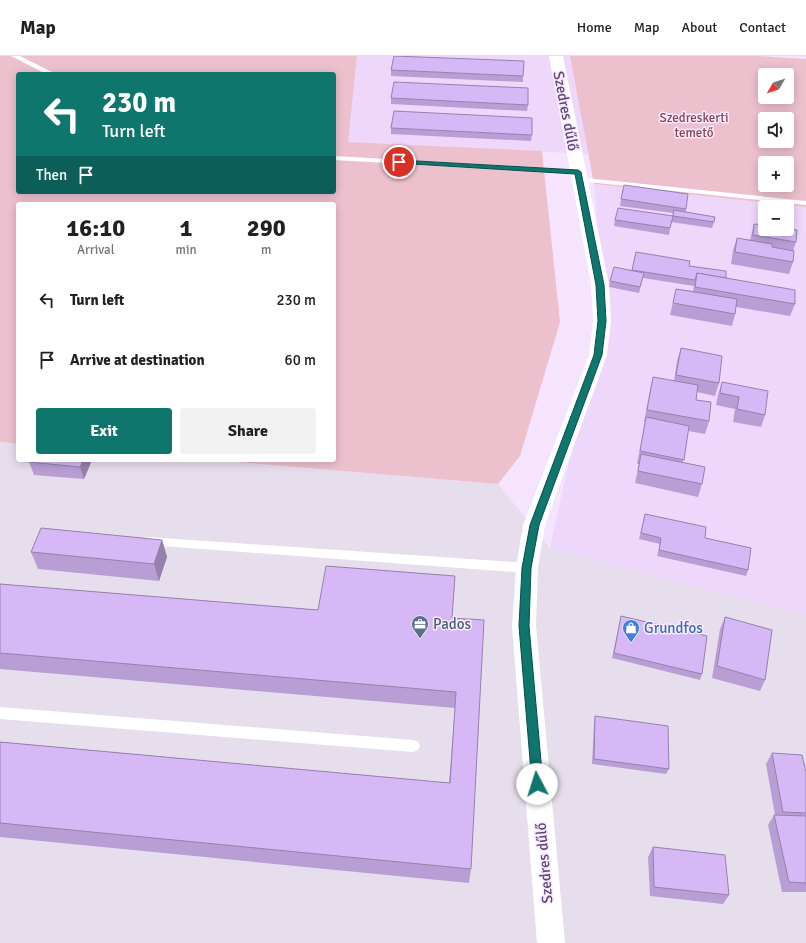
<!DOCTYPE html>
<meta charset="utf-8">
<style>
body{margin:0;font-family:Signika,sans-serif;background:#f2f2f2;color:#202124;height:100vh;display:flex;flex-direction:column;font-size:15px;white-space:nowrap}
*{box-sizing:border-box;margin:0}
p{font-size:13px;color:#757577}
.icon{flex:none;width:22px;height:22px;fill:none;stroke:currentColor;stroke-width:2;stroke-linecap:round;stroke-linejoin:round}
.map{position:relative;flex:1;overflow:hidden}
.details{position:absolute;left:16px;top:146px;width:320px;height:260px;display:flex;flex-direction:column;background:#fff;border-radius:4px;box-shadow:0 2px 10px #0003}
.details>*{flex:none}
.hud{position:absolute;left:16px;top:16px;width:320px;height:122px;border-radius:4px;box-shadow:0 2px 10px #0003;background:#0f766e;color:#fff;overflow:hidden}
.needle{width:26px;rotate:231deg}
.buttons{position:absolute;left:758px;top:12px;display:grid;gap:8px}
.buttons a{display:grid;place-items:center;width:36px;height:36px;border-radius:4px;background:#fff;box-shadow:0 2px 10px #0003;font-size:20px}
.pin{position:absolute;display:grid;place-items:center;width:34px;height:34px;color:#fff;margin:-17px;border:2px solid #fff;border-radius:50%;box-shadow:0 1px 4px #0007}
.me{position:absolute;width:44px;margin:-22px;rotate:355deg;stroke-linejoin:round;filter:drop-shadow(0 0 3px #0008)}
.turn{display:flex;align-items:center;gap:14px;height:84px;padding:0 20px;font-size:18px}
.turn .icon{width:52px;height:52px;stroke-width:2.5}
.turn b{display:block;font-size:28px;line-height:34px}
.then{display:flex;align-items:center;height:38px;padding:0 20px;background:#0003;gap:8px;font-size:15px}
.eta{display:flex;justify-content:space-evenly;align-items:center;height:68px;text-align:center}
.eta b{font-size:24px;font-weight:700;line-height:28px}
.button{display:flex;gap:8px;margin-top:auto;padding:8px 20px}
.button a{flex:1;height:46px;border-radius:4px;background:#0f766e;color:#fff;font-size:16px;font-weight:700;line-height:46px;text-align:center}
.button a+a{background:#f2f2f2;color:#202124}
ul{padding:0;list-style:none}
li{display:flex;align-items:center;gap:12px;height:60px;padding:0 20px}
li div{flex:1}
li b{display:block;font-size:15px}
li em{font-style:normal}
header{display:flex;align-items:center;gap:24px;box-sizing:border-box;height:56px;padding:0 20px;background:#fff;border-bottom:1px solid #e0e0e0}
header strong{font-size:19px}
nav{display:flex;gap:22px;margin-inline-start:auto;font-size:14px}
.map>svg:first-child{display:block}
.residential{fill:#efd7fc;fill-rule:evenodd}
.industrial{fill:#e7deed}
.green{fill:#edc0ce;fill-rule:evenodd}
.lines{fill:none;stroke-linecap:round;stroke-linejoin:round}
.lane{fill:#fff;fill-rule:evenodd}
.street{fill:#fff;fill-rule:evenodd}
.wall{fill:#b89ed4}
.shaded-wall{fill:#9681ac}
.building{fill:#d6b8f6;stroke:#9681ac}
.route{fill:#0f766e;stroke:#0a4d48}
.labels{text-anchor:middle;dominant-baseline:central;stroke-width:3;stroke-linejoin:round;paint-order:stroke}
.far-park-label{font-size:13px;fill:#8c4251;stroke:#f9ebff}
.street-label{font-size:15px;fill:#5d4679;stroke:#f9ebff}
.service-label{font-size:15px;fill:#4e5e75;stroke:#f9ebff;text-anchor:start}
.shop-label{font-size:15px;fill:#366cbe;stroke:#f9ebff;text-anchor:start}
</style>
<header>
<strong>Map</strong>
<nav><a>Home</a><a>Map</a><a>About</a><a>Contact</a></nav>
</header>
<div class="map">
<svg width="806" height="887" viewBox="0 0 806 887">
<rect width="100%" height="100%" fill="#f6e3fe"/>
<g class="residential">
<path d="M357 0H570L589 98 347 86Z"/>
<path d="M594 128 806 151V560L550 492 604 247ZM765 151H787V173H765Z"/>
</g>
<path class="industrial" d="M0 386 18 388V404H212L498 428 550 492 806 560V887H0Z"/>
<g class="green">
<path d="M0 0H357L348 86 542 95 560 266 520 400 498 428 212 404H334V148H18V388L0 386ZM18 18H334V136H18Z"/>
<path d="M570 0H757L806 3V151L594 128ZM765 19H787V41H765ZM765 63H787V85H765ZM765 107H787V129H765Z"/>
</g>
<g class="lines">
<g class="lane">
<path d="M11 0H20L56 18H46Z"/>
<path d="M334 100 578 114 582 116 578 118 334 104Z"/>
<path d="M576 121 806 145V149L579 125H576Z"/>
<path d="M148 481 527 507 531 509 533 512 531 515 527 517 148 489 144 488 142 485 144 482Z"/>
<path d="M0 651 413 684 418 686 420 690 418 694 413 696 0 663Z"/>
</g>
<path class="street" d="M549 0H563L609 229 611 265 607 299 545 469 538 512 536 570 565 887H537L512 570 516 512 523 469 589 299 593 265 591 229Z"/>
</g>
<g class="wall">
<path d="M391 14 523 20V26L391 20Z"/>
<path d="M391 42 528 49 527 55 391 48Z"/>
<path d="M391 72 532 79 531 85 391 78Z"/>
<path d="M621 143 686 153V156L714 166 712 172 671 166 669 179 614 170 615 164 672 160 673 157 620 150Z"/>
<path d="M754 168 796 186 793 195V206L789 218 731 208 733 194 737 182 750 184Z"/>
<path d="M636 196 689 210 726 222 795 248 790 260 736 251 735 258 732 270 670 259 676 233 693 235 694 230 643 222 639 237 609 231 610 225 632 215Z"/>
<path d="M681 292 719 327 715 340 697 336 696 344 709 365 705 378 688 375 683 406 702 428 698 441 635 427 639 408H637L645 366H644L650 334 653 321 674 325 677 305Z"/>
<path d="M722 326 765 359 761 371 733 366 735 353 716 349 718 339Z"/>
<path d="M92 404 84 423 34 419 29 406Z"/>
<path d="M645 458 705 482 748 514 746 520 657 500 660 488 639 483Z"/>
<path d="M162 484 167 501 159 525 38 513 31 496Z"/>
<path d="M0 528 318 554 452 562 471 813 469 827 0 781V686L449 727 455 652 0 613Z"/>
<path d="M621 560 702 618 700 624 612 602Z"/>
<path d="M725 561 765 624 760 635 712 622 720 573Z"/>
<path d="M595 660 669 713 666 718 592 708 594 666Z"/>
<path d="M772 697 806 716V836H782L768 769 774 759H775L766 708Z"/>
<path d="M653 791 729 839 723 848 650 840 648 801Z"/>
</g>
<g class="shaded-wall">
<path d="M83 404H92L84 423 80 411Z"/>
<path d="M162 484 167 501 159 525 154 508Z"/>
</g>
<g class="building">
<path d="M394 0 524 5 523 20 391 14Z"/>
<path d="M394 26 528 32V49L391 42Z"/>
<path d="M394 55 532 62V79L391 72Z"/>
<path d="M624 129 688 138 686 153 621 143Z"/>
<path d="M618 152 673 160 674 154 715 161 714 166 673 160 670 172 615 164Z"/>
<path d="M754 168 765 169V173H787L797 174 796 186 753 179Z"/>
<path d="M737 182 772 188V191L794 195 793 206 735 196Z"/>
<path d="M636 196 690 205 689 210 726 215V222L697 217 695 224 632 214Z"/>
<path d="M614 211 644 217 640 231 610 225Z"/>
<path d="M697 217 795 234V248L695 231Z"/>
<path d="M676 233 737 243 735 258 673 247Z"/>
<path d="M681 292 722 300 719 327 676 319Z"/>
<path d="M653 321 698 329 696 344 711 346 709 365 647 354Z"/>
<path d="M722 326 768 335 765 359 737 353 739 341 720 337Z"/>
<path d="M646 361 689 370 684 404 640 395Z"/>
<path d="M641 398 705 411 702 428 638 415Z"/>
<path d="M30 404H83L80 411 29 406Z"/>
<path d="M645 458 706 471 705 482 751 492 748 514 659 494 661 482 641 477Z"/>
<path d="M41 472 162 484 154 508 31 496Z"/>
<path d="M326 510 455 520 452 562 484 564 471 813 0 767V686L450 727 456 636 0 597V528L318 554Z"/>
<path d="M621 560 707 580 702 618 614 597Z"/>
<path d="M725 561 772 574 765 624 717 610Z"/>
<path d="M595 660 668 670 669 713 594 703Z"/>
<path d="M772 697 802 699 806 716V757L783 756Z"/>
<path d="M774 759 806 760V827L789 826Z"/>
<path d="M653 791 725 799 729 839 654 831Z"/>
</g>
<path class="route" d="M399 104 578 114 581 116 604 229 606 265 602 299 539 469 531 512 529 570 543 728 541 732 537 734 533 732 532 728 519 570 522 512 530 469 594 299 598 265 596 229 575 118 396 107V105Z"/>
<defs>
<symbol id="office-pin" viewBox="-11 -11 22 30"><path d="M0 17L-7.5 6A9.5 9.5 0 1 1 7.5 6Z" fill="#5c6f8a" stroke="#f9ebff"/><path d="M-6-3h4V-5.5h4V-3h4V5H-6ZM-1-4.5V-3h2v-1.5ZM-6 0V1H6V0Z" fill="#fff"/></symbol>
<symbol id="shop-pin" viewBox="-11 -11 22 30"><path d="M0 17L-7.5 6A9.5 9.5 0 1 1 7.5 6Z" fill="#3f7fe0" stroke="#f9ebff"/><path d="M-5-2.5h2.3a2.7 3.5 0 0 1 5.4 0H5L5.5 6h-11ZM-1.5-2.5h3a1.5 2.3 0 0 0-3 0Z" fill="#fff"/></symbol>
</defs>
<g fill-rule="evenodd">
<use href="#office-pin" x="410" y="558" width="20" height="27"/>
<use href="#shop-pin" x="621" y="562" width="20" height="27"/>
</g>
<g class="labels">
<g class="far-park-label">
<text x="694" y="62">Szedreskerti<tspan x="694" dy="15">temető</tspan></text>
</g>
<g class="street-label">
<text transform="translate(566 55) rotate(79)">Szedres dűlő</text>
<text transform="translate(544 807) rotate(-95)">Szedres dűlő</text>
</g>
<g class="service-label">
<text x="433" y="568">Pados</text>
</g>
<g class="shop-label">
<text x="644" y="572">Grundfos</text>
</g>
</g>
</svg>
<div class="buttons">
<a><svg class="needle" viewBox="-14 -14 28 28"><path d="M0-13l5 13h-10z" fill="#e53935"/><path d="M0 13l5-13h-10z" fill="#757577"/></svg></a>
<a><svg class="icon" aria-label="sound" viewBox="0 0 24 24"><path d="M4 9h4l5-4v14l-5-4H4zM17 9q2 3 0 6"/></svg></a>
<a>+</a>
<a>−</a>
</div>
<div class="pin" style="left:399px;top:106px;background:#d93025"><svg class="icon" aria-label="arrive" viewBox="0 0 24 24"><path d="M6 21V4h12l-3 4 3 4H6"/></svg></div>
<svg class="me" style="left:537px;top:728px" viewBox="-20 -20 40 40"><circle r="19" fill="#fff"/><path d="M0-13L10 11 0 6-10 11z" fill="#0f766e"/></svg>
<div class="hud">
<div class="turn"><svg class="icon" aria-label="left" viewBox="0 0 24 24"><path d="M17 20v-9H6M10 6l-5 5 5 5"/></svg><div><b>230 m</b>Turn left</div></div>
<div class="then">Then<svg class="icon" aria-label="arrive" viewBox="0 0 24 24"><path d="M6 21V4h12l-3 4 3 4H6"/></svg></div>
</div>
<section class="details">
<div class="eta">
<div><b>16:10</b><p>Arrival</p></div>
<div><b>1</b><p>min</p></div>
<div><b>290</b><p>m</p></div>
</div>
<ul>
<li><svg class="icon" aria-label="left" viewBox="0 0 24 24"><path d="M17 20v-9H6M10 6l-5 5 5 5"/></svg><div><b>Turn left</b></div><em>230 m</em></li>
<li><svg class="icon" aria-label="arrive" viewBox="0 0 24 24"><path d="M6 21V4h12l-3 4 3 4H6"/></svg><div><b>Arrive at destination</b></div><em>60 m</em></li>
</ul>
<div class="button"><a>Exit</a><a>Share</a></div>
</section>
</div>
